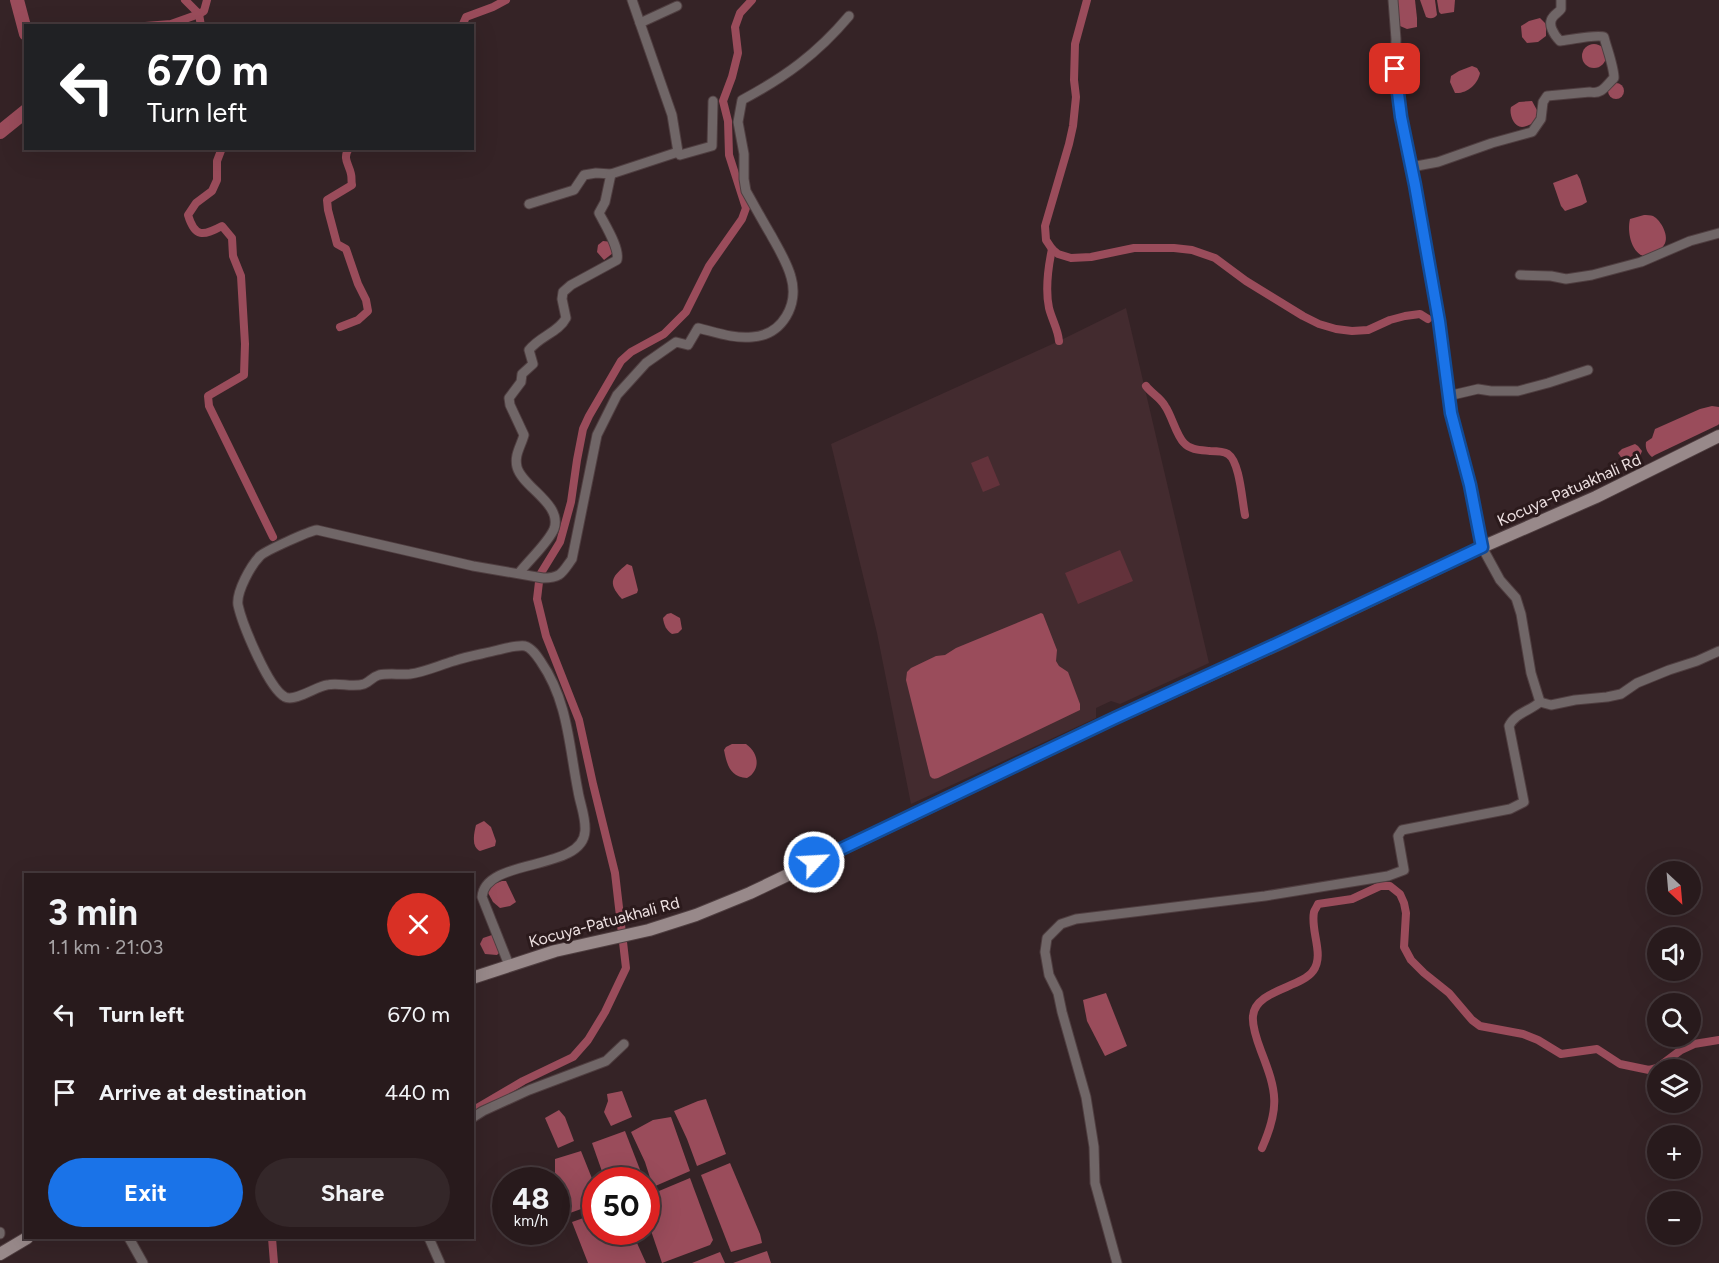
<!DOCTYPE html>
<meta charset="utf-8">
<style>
body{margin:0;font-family:Figtree,sans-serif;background:#342729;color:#f1f3f6;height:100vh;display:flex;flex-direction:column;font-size:22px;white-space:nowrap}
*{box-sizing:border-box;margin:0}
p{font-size:20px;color:#a5a1a3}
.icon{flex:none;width:33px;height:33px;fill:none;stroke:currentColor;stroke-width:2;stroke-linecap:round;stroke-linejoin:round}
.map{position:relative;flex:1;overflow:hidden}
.details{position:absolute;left:24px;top:873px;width:450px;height:366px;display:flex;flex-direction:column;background:#281a1c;border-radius:0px;box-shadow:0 6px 24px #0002,0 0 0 2px #44383b}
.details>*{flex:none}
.hud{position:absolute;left:24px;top:24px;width:450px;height:126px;border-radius:0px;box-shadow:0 6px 24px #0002,0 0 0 2px #44383b;background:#202124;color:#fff;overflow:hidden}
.needle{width:39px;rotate:154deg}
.tools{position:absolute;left:1647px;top:861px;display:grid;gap:12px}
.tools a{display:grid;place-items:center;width:54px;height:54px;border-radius:50%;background:#281a1c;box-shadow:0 6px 24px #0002,0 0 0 2px #44383b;font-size:30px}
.speed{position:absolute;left:492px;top:1167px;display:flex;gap:12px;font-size:30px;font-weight:700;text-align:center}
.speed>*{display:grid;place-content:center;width:78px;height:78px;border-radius:50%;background:#281a1c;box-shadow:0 6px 24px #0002,0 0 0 2px #44383b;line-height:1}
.speed small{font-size:15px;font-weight:400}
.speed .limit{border:9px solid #d22;background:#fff;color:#111}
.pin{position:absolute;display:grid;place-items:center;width:51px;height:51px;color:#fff;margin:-26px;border-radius:12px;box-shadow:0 3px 9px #0006}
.me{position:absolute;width:66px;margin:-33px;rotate:65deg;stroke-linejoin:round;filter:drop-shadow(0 0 4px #0008)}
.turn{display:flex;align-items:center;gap:21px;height:126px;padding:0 24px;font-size:27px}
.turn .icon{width:78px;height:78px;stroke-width:2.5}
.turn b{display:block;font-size:42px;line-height:51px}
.round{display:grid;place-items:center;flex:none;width:63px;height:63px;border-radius:32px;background:#342729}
.headline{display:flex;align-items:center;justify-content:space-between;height:102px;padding:0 24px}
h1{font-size:36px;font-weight:700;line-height:45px}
.primary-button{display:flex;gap:12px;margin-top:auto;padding:12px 24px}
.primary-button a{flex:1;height:69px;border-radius:36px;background:#1a73e8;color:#fff;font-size:24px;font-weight:700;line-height:69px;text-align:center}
.primary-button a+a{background:#342729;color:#f1f3f6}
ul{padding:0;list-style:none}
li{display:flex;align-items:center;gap:18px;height:78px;padding:0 24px}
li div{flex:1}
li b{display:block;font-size:22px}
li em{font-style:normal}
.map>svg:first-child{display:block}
.built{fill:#432b2f}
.green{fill:#63323b}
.water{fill:#9a4c5b}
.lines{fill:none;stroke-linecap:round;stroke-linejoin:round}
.canal{stroke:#9a4c5b;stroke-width:8}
.river{stroke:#9a4c5b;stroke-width:14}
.minor-casing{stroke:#4f3e40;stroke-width:11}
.secondary-casing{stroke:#4f3e40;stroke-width:14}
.minor{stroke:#706667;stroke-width:9}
.secondary{stroke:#98898a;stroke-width:12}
.route-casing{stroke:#114b97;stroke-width:15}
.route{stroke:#1a73e8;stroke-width:10}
.labels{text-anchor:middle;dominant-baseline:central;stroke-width:6;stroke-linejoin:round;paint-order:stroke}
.street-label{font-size:16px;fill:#eee1e2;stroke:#2b1a1c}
</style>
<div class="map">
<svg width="1719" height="1263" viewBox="0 0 1719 1263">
<rect width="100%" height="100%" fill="#352326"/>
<path class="built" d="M1126 308 1209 663 1120 704 1111 701 1096 708V718L911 804 877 633 831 444 1059 341Z"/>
<g class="green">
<path d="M988 456 1000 485 983 492 971 463Z"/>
<path d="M1120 550 1133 581 1078 604 1065 573Z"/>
</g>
<g class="water">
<path d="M1395 0H1415L1417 18V27L1407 29 1400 26Z"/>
<path d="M1420 0H1435L1437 15C1434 19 1430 19 1426 17Z"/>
<path d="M1437 0H1455L1454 12 1441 14 1439 12Z"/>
<path d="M1540 18 1546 24V36L1538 42 1527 43 1522 37 1521 26 1529 21Z"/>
<circle cx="1594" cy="56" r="12"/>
<path d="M1472 66 1477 68 1480 73C1478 84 1467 94 1455 93L1450 82 1451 76 1459 71Z"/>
<circle cx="1616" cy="91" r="8"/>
<path d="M1532 101 1538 112 1537 121C1533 123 1526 127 1522 127 1513 127 1509 113 1511 107L1519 102Z"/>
<path d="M1577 174 1580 179 1587 202 1582 205 1565 211 1561 206 1553 183Z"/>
<path d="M1644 215C1646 215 1651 215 1653 216 1661 220 1670 237 1664 245 1660 252 1650 254 1643 256 1631 251 1627 232 1630 219Z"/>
<path d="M603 241 612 242 613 253 604 260 597 252 598 245Z"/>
<path d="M1712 406 1719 407V424L1718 425 1655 455 1652 457C1647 453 1645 448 1646 442L1652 438 1655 429 1700 409Z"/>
<path d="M1635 444 1638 446 1642 451 1640 456 1629 461 1623 460 1618 453 1622 449Z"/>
<path d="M627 564 632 566 638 590 637 593 622 599C606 582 613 576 627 564Z"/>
<path d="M671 613 680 618 682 629 678 633 672 634C666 630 664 625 663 618L667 614Z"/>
<path d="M1041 613 1043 614 1057 650 1056 661 1059 666 1068 672 1080 704V710L940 777C936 779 933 780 930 776L906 680 907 672 911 668 936 656 945 655 956 648Z"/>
<path d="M732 744H746C759 753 761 770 747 778 730 777 727 765 724 750L726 747Z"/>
<path d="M484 821 491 827 496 841 495 846 480 851C471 847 474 833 476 825Z"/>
<path d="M502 881H506L516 902 510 906 500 908 493 902 487 891 489 886Z"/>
<path d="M492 935 494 936 500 952 497 955 485 954 480 944 483 938Z"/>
<path d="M1106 993 1127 1046 1105 1056 1087 1021 1083 1000Z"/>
<path d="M622 1091 632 1117 611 1126 604 1112 608 1101 607 1094Z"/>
<path d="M706 1099 726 1154 697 1166 687 1139 674 1111 698 1101Z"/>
<path d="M559 1110 565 1117 574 1141 558 1148 545 1118Z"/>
<path d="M671 1117 690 1171 653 1187 645 1162 631 1132 653 1120Z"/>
<path d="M625 1131 644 1180H605L592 1143Z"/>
<path d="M581 1151 595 1186V1204L570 1213 555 1174V1159Z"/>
<path d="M730 1163 760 1234 762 1243 731 1252 701 1175Z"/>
<path d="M690 1178 713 1240 710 1245 662 1263 647 1219V1196Z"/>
<path d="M595 1214 596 1232H632L646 1263H588L572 1222Z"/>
<path d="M767 1251 771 1263H733Z"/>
<path d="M720 1252 725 1263H692Z"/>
</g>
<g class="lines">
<g class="canal">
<path d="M185 0 199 14 204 11 207 0"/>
<path d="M1087 0 1075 44 1074 80 1076 97 1073 126 1069 144 1045 226 1046 240 1052 249 1058 254 1071 258 1091 257 1134 248H1174L1192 250 1215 258 1246 281 1303 316 1319 324 1336 329 1352 331 1368 330 1390 320 1405 316 1420 314 1428 319"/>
<path d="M145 26 171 24 199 14 201 26"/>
<path d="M462 26 466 17 493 7 506 0"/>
<path d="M222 148 217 161V180L212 191 196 203 188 215C195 238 203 236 222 226L232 238 233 256 241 276 245 344 244 375 208 396 209 406 273 537"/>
<path d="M1052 249C1048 268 1045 289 1049 308 1052 320 1058 329 1059 341"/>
<path d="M340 327 358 320 368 311 366 300 358 284 346 249 337 244 328 210 327 200 352 185C351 181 352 178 351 174 349 164 342 159 349 148"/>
<path d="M1146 386C1152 394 1160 397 1165 406 1172 416 1176 435 1184 443 1190 450 1201 450 1210 451 1215 451 1223 451 1228 454 1240 462 1242 501 1245 515"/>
<path d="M472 1111 523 1081 573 1057 588 1040 605 1012 626 968 615 873 593 784 579 720 546 636 537 599 539 582 541 573 560 542 571 502 577 460 583 429 589 416 621 361 631 352 664 334 686 312 709 266 742 219 746 208 729 155 728 121 723 101 732 77 738 53 735 27 740 13 752 0"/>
<path d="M1262 1148C1280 1107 1277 1092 1261 1051 1258 1043 1252 1025 1253 1016 1255 990 1301 988 1313 971 1325 955 1310 931 1314 912 1315 909 1317 907 1318 904L1352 899 1380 886H1390L1400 894 1404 903 1406 913 1404 947 1411 960 1424 973 1449 993 1472 1020 1480 1026 1523 1034 1538 1040 1561 1054 1597 1049 1620 1064 1649 1070 1657 1068 1681 1050 1694 1044 1719 1040"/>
<path d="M272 1238 274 1263"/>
</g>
<g class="river">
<path d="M17 0 26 34"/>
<path d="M0 132 26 111"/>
</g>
<defs>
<g id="minor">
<path d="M632 0 640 23"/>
<path d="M677 6 640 23 672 115 678 152"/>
<path d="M1411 167 1438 162 1492 143 1532 132 1541 119 1543 102 1547 96 1590 92C1602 95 1606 85 1614 78 1614 67 1607 49 1604 37 1598 34 1569 40 1560 41 1554 35 1547 24 1553 17 1555 14 1559 12 1561 9V0"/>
<path d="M529 204 574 190 584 175 596 173 611 174 678 152 680 155 712 146 713 101"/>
<path d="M1520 275 1551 276 1566 279 1592 275 1641 262 1690 241 1719 233"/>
<path d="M1448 396 1478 389 1491 391H1518L1548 383 1588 370"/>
<path d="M519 573C529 560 548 543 554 529 563 504 522 487 517 467 514 455 521 446 524 435L510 405 509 398 521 382 522 374 533 364 529 350C540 336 559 332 566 318L562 299 563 292 571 285 617 260C620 248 605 225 599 213L605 202 611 174"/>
<path d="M1540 702 1551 705 1575 700 1607 697 1621 694 1637 683 1669 670 1697 661 1719 651"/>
<path d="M509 965 482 897C485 857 583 872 585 831 586 817 580 804 578 791 569 746 568 701 541 662 537 656 532 648 525 646 517 645 506 648 498 650 483 654 468 656 454 661 440 665 425 672 410 674 400 675 389 673 379 675 372 677 370 682 364 684 352 688 339 682 327 685 317 686 295 702 285 697 268 688 242 623 238 605 236 592 251 565 260 556 265 551 309 531 317 530L473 566 543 578C561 578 562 573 572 559L597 435 617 395 646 363 676 342 688 345 698 328C715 332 734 339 752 337 783 335 799 304 791 277 787 262 778 248 771 235 762 220 754 205 746 191L744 179V154L738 122 742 100C785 77 817 54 849 16"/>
<path d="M472 1118 483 1111 529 1090 606 1061 624 1044"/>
<path d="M0 1232V1234"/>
<path d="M129 1238 143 1263"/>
<path d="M429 1238 440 1263"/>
<path d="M1117 1263 1095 1183 1094 1147 1086 1097 1062 1012 1058 993 1049 975 1045 952 1047 938 1061 924 1076 919 1265 896 1388 876 1404 870 1398 836 1402 830 1510 809 1524 802 1509 726C1515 713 1530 711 1540 702L1531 673 1521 614 1516 598 1500 580 1482 547 1470 485 1451 413 1439 321 1415 185 1402 117 1395 69 1396 39 1393 0"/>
</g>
<g id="secondary">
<path d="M472 978 555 951 649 930 696 915 750 893 1115 718 1285 641 1482 547 1596 497 1719 436"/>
<path d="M0 1254 27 1238"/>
</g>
</defs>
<use href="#minor" class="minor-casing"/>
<use href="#secondary" class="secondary-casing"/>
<use href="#minor" class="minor"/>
<use href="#secondary" class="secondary"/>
</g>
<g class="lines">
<defs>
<path id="route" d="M814 862 1115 718 1285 640 1482 547 1470 485 1451 413 1439 321 1415 185 1401 117 1395 69"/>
</defs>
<use href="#route" class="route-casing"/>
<use href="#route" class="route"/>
</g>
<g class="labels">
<g class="street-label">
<text transform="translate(1569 490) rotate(-24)">Kocuya-Patuakhali Rd</text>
<text transform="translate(604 922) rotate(-15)">Kocuya-Patuakhali Rd</text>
</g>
</g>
</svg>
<div class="tools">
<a><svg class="needle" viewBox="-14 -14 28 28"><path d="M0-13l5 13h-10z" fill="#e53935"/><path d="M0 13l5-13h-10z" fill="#a5a1a3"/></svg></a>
<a><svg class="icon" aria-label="sound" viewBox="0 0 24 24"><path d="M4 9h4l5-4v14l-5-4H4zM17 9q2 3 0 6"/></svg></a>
<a><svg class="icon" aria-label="search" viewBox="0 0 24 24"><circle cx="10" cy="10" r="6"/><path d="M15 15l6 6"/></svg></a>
<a><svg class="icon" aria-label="layers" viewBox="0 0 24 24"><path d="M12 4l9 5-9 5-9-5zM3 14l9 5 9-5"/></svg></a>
<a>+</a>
<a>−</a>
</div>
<div class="speed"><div>48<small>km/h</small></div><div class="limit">50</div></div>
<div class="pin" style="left:1395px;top:69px;background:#d93025"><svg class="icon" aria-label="arrive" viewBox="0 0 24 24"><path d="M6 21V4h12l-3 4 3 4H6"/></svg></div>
<svg class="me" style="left:814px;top:862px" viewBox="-20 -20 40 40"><circle r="17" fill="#1a73e8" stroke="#fff" stroke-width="3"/><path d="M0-11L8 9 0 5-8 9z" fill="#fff"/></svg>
<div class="hud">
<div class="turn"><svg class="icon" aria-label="left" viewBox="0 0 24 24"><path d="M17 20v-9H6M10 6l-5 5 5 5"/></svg><div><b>670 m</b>Turn left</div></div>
</div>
<section class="details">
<div class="headline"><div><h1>3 min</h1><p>1.1 km · 21:03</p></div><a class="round" style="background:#d93025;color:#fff"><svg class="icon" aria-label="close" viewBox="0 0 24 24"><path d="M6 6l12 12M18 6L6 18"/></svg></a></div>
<ul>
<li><svg class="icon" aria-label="left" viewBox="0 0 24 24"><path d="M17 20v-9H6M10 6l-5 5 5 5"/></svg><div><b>Turn left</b></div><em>670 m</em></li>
<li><svg class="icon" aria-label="arrive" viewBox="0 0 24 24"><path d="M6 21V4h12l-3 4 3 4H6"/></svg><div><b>Arrive at destination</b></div><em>440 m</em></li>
</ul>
<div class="primary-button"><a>Exit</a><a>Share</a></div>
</section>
</div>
